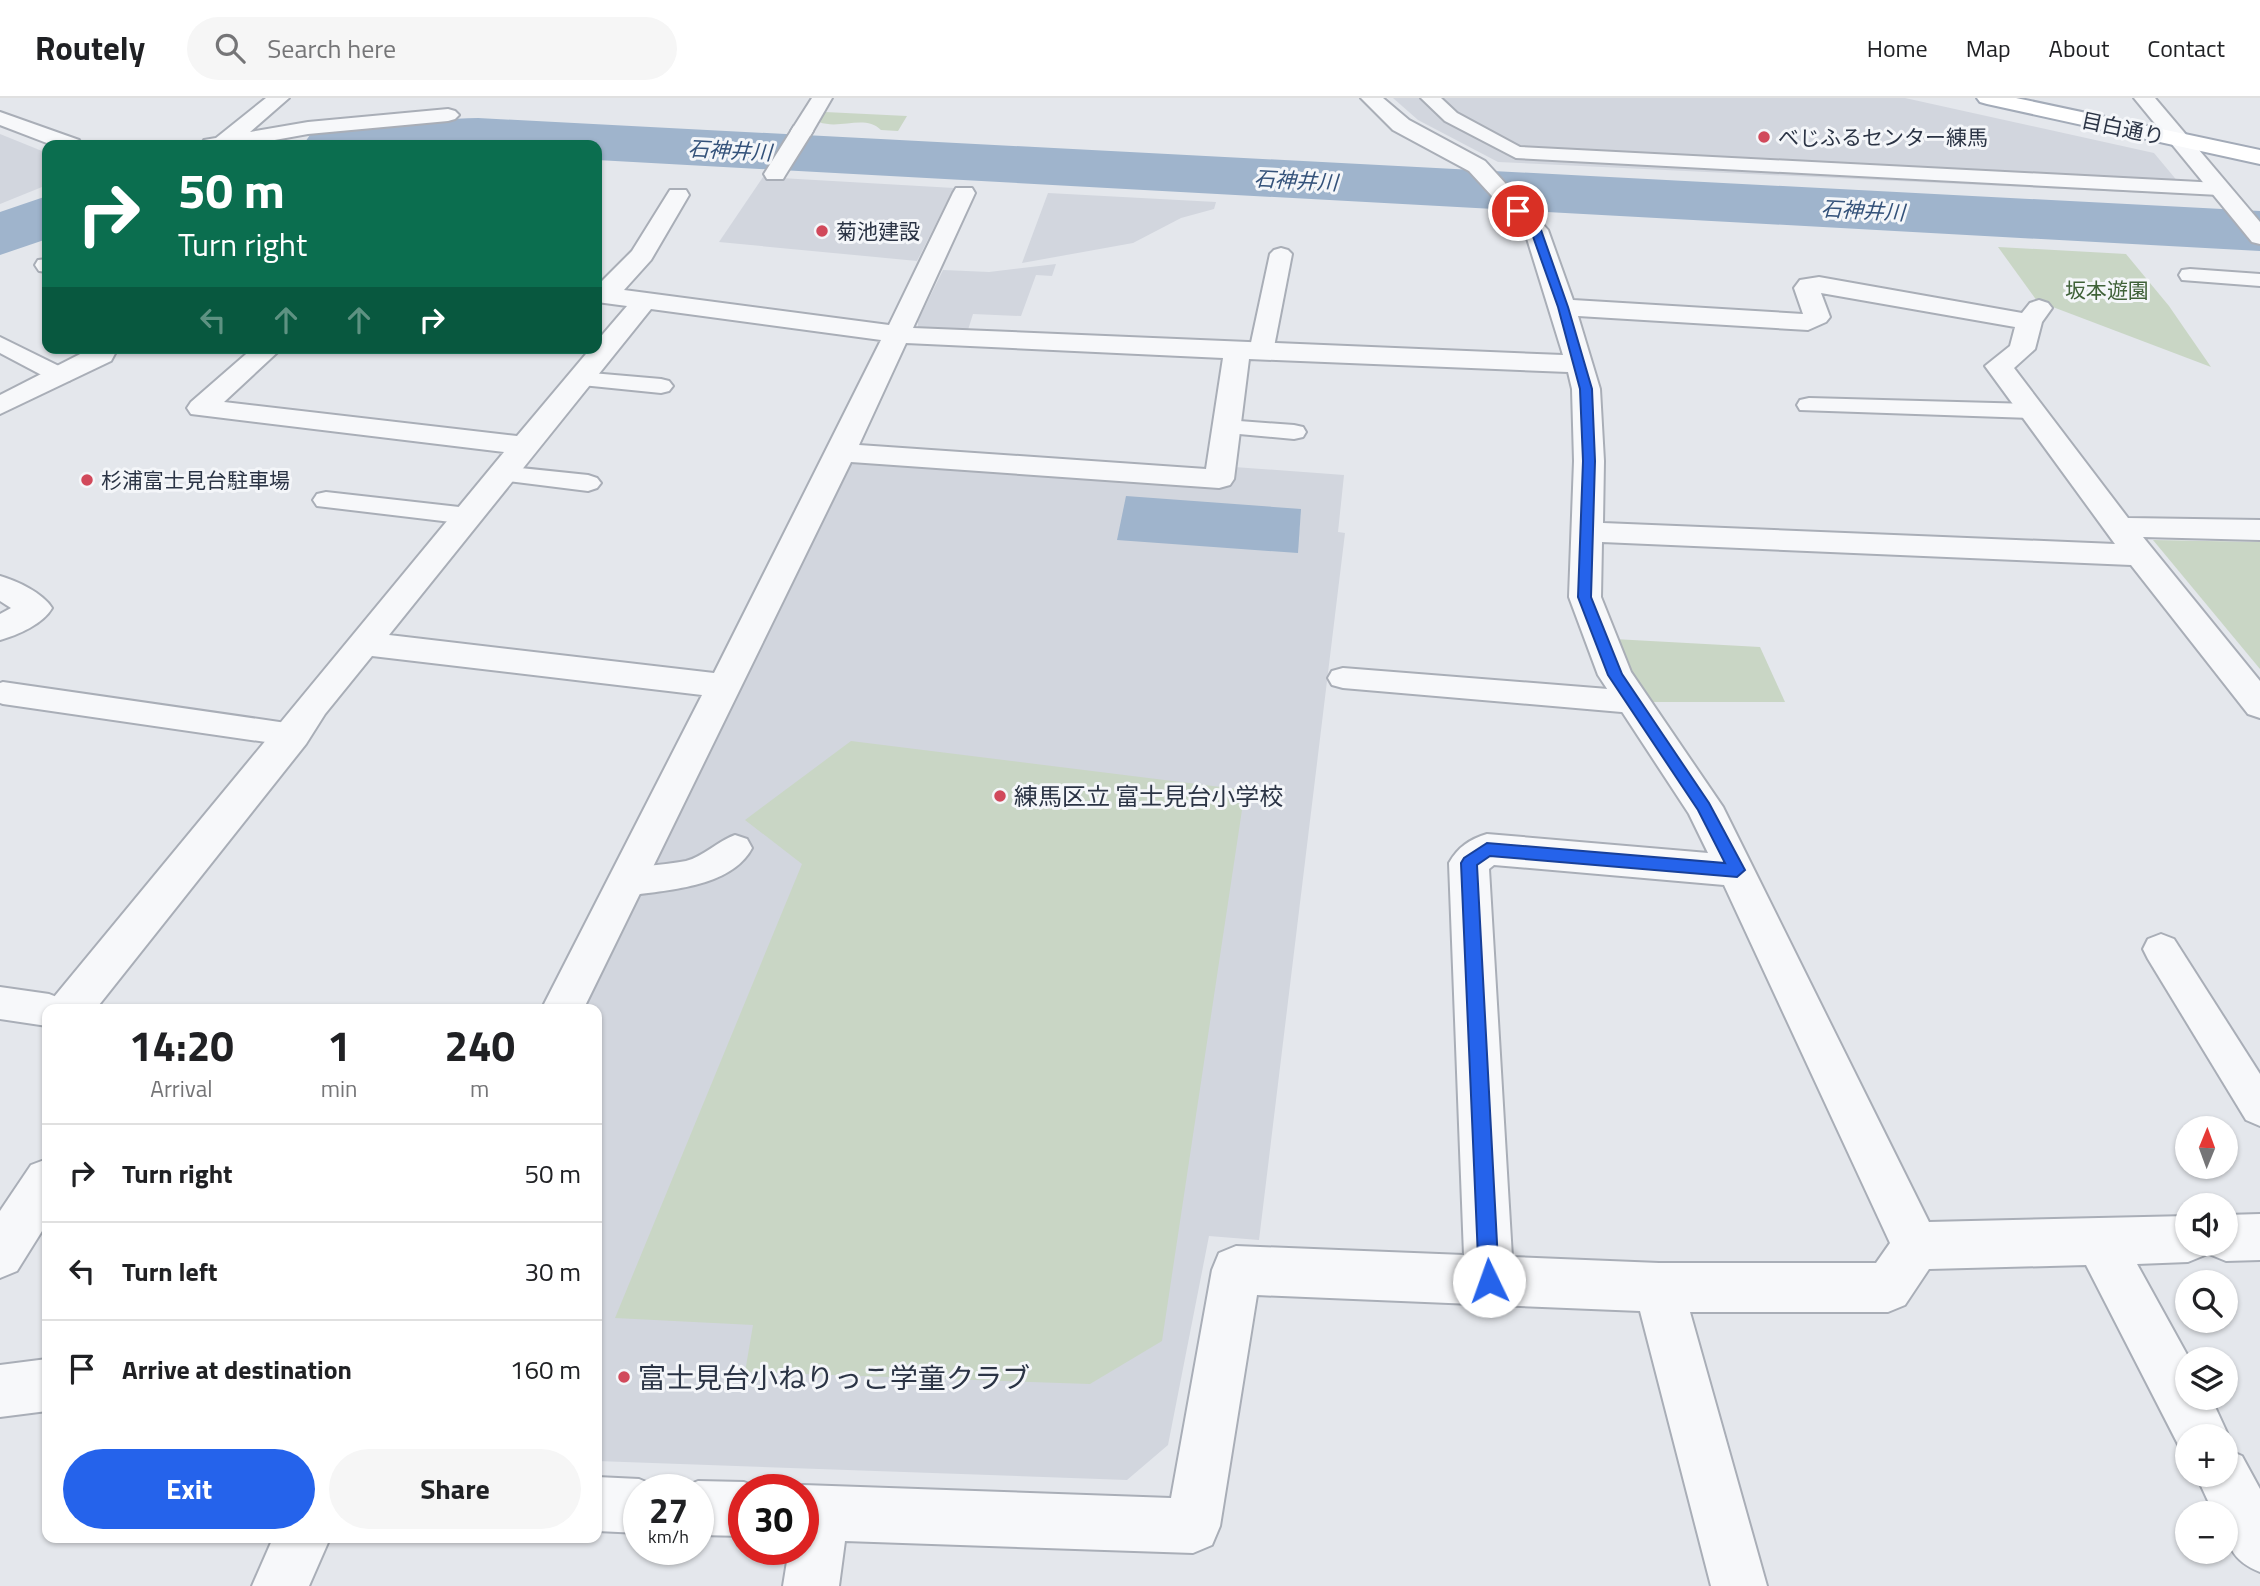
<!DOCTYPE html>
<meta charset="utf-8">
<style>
body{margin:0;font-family:"Titillium Web","Noto Sans JP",sans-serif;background:#f6f6f6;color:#202124;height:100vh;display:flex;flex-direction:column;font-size:26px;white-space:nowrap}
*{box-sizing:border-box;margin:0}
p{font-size:23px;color:#757577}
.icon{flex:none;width:38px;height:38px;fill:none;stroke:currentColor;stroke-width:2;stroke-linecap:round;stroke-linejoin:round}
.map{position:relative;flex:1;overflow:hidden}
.details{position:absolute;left:42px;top:906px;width:560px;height:539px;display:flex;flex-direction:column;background:#fff;border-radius:14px;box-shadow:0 2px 5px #0004}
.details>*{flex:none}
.hud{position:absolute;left:42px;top:42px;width:560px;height:214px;border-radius:14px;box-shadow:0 2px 5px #0004;background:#0b6e4f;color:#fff;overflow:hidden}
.needle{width:46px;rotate:1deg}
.buttons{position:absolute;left:2175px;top:1018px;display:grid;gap:14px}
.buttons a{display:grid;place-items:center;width:63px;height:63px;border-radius:50%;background:#fff;box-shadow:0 2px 5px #0004;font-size:35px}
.speed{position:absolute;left:623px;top:1376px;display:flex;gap:14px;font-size:35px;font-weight:700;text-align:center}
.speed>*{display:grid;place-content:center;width:91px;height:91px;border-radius:50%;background:#fff;box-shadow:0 2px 5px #0004;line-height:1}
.speed small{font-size:18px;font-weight:400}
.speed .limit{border:10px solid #d22;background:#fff;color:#111}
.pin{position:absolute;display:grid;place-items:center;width:60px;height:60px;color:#fff;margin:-30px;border:4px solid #fff;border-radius:50%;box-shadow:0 2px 7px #0007}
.me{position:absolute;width:77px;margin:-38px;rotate:357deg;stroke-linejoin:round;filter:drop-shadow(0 0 5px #0008)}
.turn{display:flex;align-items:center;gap:24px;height:147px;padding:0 21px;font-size:32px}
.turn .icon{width:91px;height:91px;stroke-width:2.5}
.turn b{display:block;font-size:49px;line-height:60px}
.lanes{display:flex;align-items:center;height:66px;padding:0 21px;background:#0003;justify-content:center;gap:35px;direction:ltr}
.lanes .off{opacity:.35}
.eta{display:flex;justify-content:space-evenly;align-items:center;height:119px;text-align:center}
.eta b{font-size:42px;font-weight:700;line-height:49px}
.action{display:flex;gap:14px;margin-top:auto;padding:14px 21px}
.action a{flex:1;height:80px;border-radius:42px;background:#2563eb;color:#fff;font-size:28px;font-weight:700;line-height:80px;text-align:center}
.action a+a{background:#f6f6f6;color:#202124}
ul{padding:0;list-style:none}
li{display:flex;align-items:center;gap:21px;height:98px;padding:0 21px;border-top:2px solid #e0e0e0}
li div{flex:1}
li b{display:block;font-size:26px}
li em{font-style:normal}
header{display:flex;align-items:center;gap:42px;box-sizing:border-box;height:98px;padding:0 35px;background:#fff;border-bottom:2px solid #e0e0e0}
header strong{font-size:33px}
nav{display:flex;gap:38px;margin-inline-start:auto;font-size:24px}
.search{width:490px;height:63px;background:#f6f6f6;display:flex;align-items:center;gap:18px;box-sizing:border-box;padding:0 24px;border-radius:38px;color:#757577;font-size:26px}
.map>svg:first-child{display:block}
.built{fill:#d2d6de}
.green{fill:#c9d6c5}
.water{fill:#9fb4cc}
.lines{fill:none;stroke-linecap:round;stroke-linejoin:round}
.river{fill:#9fb4cc;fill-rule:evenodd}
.service-casing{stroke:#a9aeb7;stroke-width:4}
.pedestrian-casing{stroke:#a9aeb7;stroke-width:4}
.minor-casing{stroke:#a9aeb7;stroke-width:4}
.tertiary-casing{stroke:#a9aeb7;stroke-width:4}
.primary-casing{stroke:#a3abb8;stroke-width:4}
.service{fill:#f7f8fa;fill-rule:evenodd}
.pedestrian{fill:#f7f8fa;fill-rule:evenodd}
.minor{fill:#f7f8fa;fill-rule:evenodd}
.tertiary{fill:#f7f8fa;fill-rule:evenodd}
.primary{fill:#fff;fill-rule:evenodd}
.route{fill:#2563eb;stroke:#184099;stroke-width:2}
.poi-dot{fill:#d1495b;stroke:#f4f6f9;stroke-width:2.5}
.labels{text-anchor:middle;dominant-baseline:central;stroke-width:6;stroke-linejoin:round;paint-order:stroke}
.far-street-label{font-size:21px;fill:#2b3445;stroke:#f4f6f9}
.far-poi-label{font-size:21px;fill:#2b3445;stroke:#f4f6f9;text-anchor:start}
.far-water-label{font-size:21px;font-style:italic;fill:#34527a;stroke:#f4f6f9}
.far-park-label{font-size:21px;fill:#3f6138;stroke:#f4f6f9}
.poi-label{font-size:24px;fill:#2b3445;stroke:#f4f6f9;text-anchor:start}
.near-poi-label{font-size:28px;fill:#2b3445;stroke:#f4f6f9;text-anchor:start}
</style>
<header>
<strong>Routely</strong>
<div class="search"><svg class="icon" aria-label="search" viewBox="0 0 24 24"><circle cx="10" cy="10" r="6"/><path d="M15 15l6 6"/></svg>Search here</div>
<nav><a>Home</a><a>Map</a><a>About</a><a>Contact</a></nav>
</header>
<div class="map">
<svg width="2260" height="1488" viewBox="0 0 2260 1488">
<rect width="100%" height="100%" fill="#e4e7ec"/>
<g class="built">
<path d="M1393 0H1905L2154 55 2189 97 1498 64 1418 22Z"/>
<path d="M0 36 47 55V87L0 106Z"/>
<path d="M763 79 954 90 917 163 719 144Z"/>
<path d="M1048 95 1216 104 1214 111 1181 120 1133 145 1022 165Z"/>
<path d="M1056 166 1052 178 1036 177 1021 218 973 216 967 235 933 233 918 230V223L943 172 989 174Z"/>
<path d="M859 364 1230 389 1234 369 1344 377 1338 434 1345 435 1259 1142 1209 1138 1168 1347 1127 1382 597 1363V912H584L848 368Z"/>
</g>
<g class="green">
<path d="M825 14 907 18 898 33 881 32C865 16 840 32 819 24Z"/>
<path d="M1998 149 2126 156 2169 208 2211 269 2037 203Z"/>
<path d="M2153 442 2260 444V571Z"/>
<path d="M1614 541 1760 549 1785 604H1652L1629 574Z"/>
<path d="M851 643 1245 692 1162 1243 1090 1286 745 1274 753 1227 615 1220 802 766 745 722Z"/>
</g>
<path class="water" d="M1126 398 1301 411 1298 455 1117 442Z"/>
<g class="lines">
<g class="river">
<path d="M478 20 2260 113V153L597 62V47H303L312 34C366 21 423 22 478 20Z"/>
<path d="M47 98V141L0 157V114Z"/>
</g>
<defs>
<g id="service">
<path d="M1421 0H1441L1457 15 1520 49 2219 85 2229 91 2219 97 1516 60 1445 23Z"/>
<path d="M1281 150 1288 152 1292 156 1273 254 1269 259H1253L1249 254 1270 156 1274 152Z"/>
<path d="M47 161V174L39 173 35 167 38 162Z"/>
<path d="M2190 171 2260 176V188L2182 182 2179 177 2182 172Z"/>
<path d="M0 239 69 273 73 278 69 283H53L0 255Z"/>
<path d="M580 274 661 281 669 283 673 288 669 293 661 295 572 286 568 281 572 276Z"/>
<path d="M1809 300 2031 306 2040 308 2043 313 2040 318 2031 320 1800 312 1797 307 1800 302Z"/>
<path d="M1226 322 1294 327 1303 329 1306 334 1303 339 1294 341 1217 334 1214 329 1217 324Z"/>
<path d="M502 368 588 377 597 380 601 385 597 390 588 393 493 381 489 376 493 371Z"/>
<path d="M326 394 468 410 477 412 481 418 477 424 468 426 317 408 313 402 317 396Z"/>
<path d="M1343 570 1633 593 1644 596 1648 604 1644 612 1633 615 1343 590 1332 587 1328 580 1332 573Z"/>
<path d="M3 584 293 626 304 629 309 637 304 645 293 648 3 606 0 605V585Z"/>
<path d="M735 737 747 741 752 750C731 790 665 792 626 798L614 794 609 784 614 774C637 767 662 768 686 763 703 759 718 743 735 737Z"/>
<path d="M2161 836 2174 841 2260 976V1028L2246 1022 2148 861 2143 851 2148 841Z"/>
<path d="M0 889 49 896 62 901 67 912H47V928L0 921Z"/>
</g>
<path id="pedestrian" d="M802 27 810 28 813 33 786 76 783 81H767L764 76 791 33 794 28Z"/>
<g id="minor">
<path d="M266 0H289L250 34 308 24 448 11 455 13 459 17 455 21 448 23 308 36 247 47H201L204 42 216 40Z"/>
<path d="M812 0H832L810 38H794L791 33Z"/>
<path d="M1361 0H1383L1409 22 1485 63 1548 132 1573 202 1803 216 1794 190 1800 182 1819 179 2022 215 2030 205 2039 202 2048 205 2052 210 2042 224 2035 251 2014 270 2128 420 2260 422V442L2143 439 2260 583V620L2248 616 2131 467 1602 444 1601 499 1631 574 1723 709 1929 1124 2188 1118V1146H2226V1117L2260 1116V1162L2226 1163 2209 1156 2207 1152 2205 1157 2188 1164 2137 1166 2190 1262H2188V1300H2211L2229 1339 2226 1347V1339H2188V1359L2184 1358 2086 1167 1929 1171 1905 1207 1888 1214H1690L1767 1488H1711L1640 1213 1257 1197 1220 1428 1212 1447 1193 1455 845 1443 839 1488H783L789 1451H803V1391H792L803 1387 1171 1400 1212 1172 1219 1155 1236 1148 1464 1157 1449 765C1458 749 1470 741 1487 736L1708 755 1689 716 1598 577 1569 499 1574 363 1572 291 1568 274 1249 261 1234 381 1230 387 1219 390 851 364 583 912H541L702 597 372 558 325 616 306 646 95 912H48L54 899 504 354 191 316 187 310 191 304 253 250H282L224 304 517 338 591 250H597V243L627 208 597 204V188L632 153 670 92H686L689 97 651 162 624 192 889 227 953 95 956 90H972L975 95 913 230 1563 257 1525 134 1469 73 1393 32ZM1821 195 2015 229 2010 248 1985 268 2115 446 1603 425 1604 363 1600 291 1578 218 1808 232 1826 224 1830 219ZM651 211 881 242 714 575 389 537ZM906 245 1223 260 1206 371 859 347ZM1494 767 1724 787 1890 1145 1876 1165H1659L1512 1159 1489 771Z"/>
<path d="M92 250H118L111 263 0 316V297Z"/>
<path d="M0 478C17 483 43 495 52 510 43 526 18 537 0 542V516L11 510 0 503Z"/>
<path d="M47 1061V1125L17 1173 0 1180V1113L31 1067Z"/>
<path d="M47 1261V1313L0 1319V1267Z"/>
<path d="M2226 1351 2242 1358 2260 1391V1474C2231 1462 2226 1447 2226 1416H2214L2196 1377H2226Z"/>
<path d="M597 1379 639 1381 658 1389 659 1391H639V1435L597 1433Z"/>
<path d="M698 1383 744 1384 762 1391H744V1438L698 1437V1391H679Z"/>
<path d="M273 1440H330L309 1488H252Z"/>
</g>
<g id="tertiary">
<path d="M2134 0H2155L2260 124V146L2252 144Z"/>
<path d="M0 14 79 42 82 47H52L0 27Z"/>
</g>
<path id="primary" d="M1977 0H2016L2260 52V66L1987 6 1980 4Z"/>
</defs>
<use href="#service" class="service-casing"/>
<use href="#pedestrian" class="pedestrian-casing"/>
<use href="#minor" class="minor-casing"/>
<use href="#tertiary" class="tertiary-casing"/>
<use href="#primary" class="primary-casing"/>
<use href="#service" class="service"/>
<use href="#pedestrian" class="pedestrian"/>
<use href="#minor" class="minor"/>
<use href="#tertiary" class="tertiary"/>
<use href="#primary" class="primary"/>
</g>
<path class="route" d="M1514 111H1521L1541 132 1568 209 1592 291 1595 363 1591 499 1622 576 1709 705 1745 772 1737 779 1490 758 1477 767 1499 1183 1496 1190 1489 1193 1482 1190 1479 1183 1461 765 1464 760 1487 745 1725 765 1698 712 1608 577 1578 499 1583 363 1580 291 1558 209 1531 133 1514 115Z"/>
<g class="poi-dot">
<circle cx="1764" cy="39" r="7"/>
<circle cx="822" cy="133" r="7"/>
<circle cx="87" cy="382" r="7"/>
<circle cx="1000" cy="698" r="7"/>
<circle cx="624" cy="1279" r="7"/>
</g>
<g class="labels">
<g class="far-street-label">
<text transform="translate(2123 30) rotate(12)">目白通り</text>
</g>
<g class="far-poi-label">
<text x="1778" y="39">べじふるセンター練馬</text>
<text x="836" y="133">菊池建設</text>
<text x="101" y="382">杉浦富士見台駐車場</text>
</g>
<g class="far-water-label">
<text transform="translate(730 52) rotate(3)">石神井川</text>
<text transform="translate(1296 82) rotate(3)">石神井川</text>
<text transform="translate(1863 112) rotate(3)">石神井川</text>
</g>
<g class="far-park-label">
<text x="2107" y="192">坂本遊園</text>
</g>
<g class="poi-label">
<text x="1014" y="698">練馬区立 富士見台小学校</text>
</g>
<g class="near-poi-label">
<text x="638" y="1279">富士見台小ねりっこ学童クラブ</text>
</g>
</g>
</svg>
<div class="buttons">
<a><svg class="needle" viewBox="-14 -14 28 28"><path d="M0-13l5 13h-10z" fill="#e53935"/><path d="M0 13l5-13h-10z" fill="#757577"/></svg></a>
<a><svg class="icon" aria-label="sound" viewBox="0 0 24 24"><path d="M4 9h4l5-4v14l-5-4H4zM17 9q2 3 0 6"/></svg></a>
<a><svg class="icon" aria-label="search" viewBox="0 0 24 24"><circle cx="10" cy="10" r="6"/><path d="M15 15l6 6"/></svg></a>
<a><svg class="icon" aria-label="layers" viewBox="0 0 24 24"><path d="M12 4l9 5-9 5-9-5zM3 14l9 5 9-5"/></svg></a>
<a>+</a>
<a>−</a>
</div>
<div class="speed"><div>27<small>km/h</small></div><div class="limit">30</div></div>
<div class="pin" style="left:1518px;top:113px;background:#d93025"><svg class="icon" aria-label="arrive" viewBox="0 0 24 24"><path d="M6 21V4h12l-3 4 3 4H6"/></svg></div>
<svg class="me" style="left:1489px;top:1183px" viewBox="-20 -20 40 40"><circle r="19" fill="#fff"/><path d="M0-13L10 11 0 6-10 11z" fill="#2563eb"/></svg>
<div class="hud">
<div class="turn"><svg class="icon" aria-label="right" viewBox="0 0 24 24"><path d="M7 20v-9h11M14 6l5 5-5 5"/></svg><div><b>50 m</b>Turn right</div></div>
<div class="lanes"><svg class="icon off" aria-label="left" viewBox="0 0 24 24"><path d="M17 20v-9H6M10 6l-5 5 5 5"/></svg><svg class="icon off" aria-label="ahead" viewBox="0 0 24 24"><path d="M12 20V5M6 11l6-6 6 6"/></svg><svg class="icon off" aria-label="ahead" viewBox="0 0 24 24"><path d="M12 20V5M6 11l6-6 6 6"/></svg><svg class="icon" aria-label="right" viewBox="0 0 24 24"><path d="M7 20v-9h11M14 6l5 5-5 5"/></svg></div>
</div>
<section class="details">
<div class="eta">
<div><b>14:20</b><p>Arrival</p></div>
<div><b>1</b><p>min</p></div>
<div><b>240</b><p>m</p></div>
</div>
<ul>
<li><svg class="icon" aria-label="right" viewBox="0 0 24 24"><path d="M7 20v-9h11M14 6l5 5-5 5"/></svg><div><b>Turn right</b></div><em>50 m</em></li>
<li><svg class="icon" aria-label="left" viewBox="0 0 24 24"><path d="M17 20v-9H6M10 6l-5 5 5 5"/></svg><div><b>Turn left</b></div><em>30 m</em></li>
<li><svg class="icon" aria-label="arrive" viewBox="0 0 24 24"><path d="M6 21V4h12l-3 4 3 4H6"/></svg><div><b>Arrive at destination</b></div><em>160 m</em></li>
</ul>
<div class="action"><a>Exit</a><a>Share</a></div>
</section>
</div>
